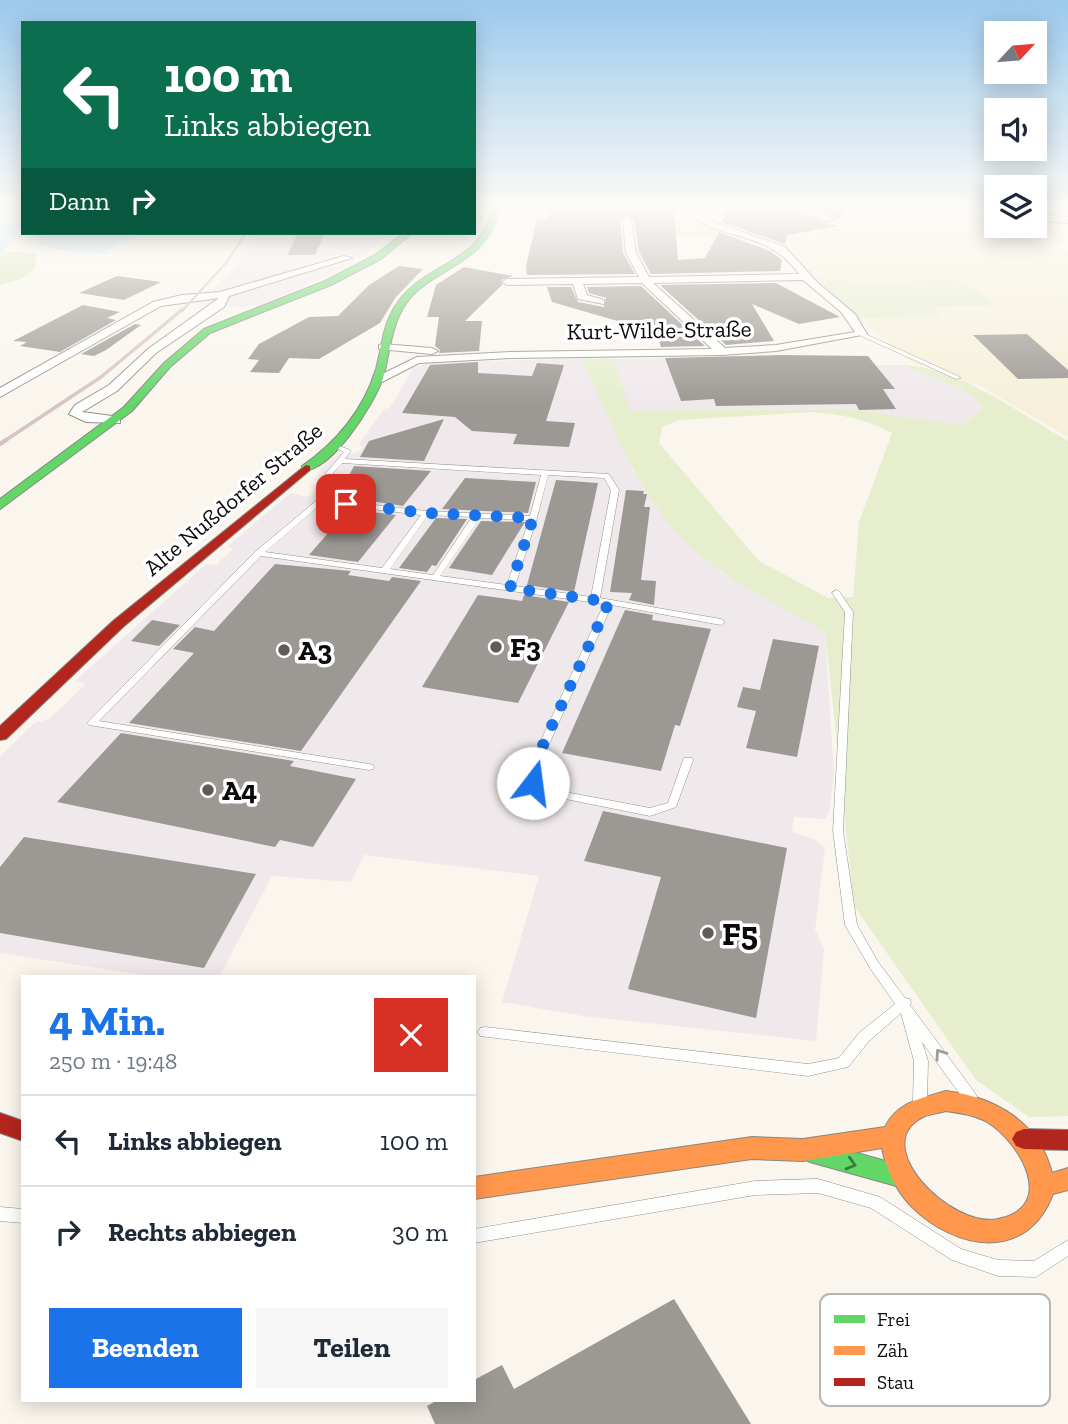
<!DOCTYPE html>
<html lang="de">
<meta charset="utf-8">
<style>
body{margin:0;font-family:"Zilla Slab",serif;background:#f6f6f7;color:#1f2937;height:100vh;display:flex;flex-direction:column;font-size:26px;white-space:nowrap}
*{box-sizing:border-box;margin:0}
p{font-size:23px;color:#747a83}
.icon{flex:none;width:38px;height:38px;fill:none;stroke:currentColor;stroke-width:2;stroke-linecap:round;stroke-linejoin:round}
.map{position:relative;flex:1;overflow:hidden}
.panel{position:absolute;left:21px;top:975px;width:455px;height:427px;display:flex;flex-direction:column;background:#fff;border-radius:0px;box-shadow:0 4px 18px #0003}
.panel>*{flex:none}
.banner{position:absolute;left:21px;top:21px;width:455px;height:214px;border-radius:0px;box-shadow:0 4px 18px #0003;background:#0b6e4f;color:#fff;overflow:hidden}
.needle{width:46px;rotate:64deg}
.fabs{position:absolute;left:984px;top:21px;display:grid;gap:14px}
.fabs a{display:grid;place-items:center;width:63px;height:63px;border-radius:0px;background:#fff;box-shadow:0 4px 18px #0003;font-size:35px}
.pin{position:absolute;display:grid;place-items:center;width:60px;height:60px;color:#fff;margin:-30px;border-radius:14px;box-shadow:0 4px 10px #0006}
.me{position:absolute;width:77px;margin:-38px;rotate:15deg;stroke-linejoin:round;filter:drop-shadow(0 0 5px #0008)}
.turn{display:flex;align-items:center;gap:24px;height:147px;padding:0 28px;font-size:32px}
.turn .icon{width:91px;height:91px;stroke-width:2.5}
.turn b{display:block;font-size:49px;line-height:60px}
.then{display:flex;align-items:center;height:66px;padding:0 28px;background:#0003;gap:14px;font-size:26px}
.round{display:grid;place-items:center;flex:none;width:74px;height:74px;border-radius:0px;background:#f6f6f7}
.summary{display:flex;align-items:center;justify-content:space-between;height:119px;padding:0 28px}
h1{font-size:42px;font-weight:700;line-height:52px;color:#1a73e8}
.action{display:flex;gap:14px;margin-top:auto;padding:14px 28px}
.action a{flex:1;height:80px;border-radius:0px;background:#1a73e8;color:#fff;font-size:28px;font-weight:700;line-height:80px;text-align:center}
.action a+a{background:#f6f6f7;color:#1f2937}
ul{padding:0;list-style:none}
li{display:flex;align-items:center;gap:21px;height:91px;padding:0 28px;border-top:2px solid #e0e1e3}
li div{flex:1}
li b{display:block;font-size:26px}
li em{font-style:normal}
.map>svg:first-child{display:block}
.industrial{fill:#f0e9ec}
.farmland{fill:#f6f0da}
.green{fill:#e6eece;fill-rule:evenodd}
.forest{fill:#d7e6bc}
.water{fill:#c6e9f3}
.building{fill:#9c9894}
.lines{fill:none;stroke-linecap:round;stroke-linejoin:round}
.lane-casing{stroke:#93918d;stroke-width:1}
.street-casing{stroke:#93918d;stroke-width:2}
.fast-casing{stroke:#898784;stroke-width:2}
.slow-casing{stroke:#898784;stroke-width:2}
.jam-casing{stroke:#898784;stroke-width:2}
.lane{fill:#fefefc;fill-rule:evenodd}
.street{fill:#fefefc;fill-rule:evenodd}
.fast{fill:#63d668;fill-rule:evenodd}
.slow{fill:#ff974d;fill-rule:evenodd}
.jam{fill:#b3261e;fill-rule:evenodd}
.rail-far2{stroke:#d6c4c5;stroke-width:2.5}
.rail-far1{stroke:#d6c4c5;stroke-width:3.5}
.rail{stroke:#d6c4c5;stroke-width:4.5}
.oneway{stroke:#9d9d9c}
.oneway2{stroke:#3b7b3e}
.route{stroke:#1a73e8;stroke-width:12;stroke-dasharray:0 21.6}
.poi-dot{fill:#5f5d5a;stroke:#fff;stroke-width:2.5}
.labels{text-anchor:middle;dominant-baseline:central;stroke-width:7;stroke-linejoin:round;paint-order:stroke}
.far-street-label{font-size:23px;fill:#0b0b0b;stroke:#fff}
.poi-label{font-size:28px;font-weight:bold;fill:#0b0b0b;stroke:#fff;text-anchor:start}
.near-poi-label{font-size:33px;font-weight:bold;fill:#0b0b0b;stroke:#fff;text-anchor:start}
.key{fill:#fff;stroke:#b6b6b6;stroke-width:2}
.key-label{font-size:19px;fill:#0b0b0b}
</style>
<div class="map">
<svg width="1068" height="1424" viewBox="0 0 1068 1424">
<rect width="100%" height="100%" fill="#faf6ee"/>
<g class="industrial">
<path d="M258 233H389L368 253 340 270 268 302 242 307 198 305 247 253Z"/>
<path d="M845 356 852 365H902L960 388 985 407 961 425 850 409 629 411 614 359Z"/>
<path d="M582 358 633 470 673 527 723 573 825 632 834 774 829 814 824 819 794 817 792 832 816 840 825 848 815 930 824 949 816 1041 582 1016 502 1002 539 876 364 855 351 882 272 876 220 976H150L0 953V757L34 723 49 719 86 684 75 681 206 564 216 565 233 549 228 546 290 493 307 497 314 494 320 469 339 453 353 454 361 450 363 447 359 444 384 409 390 408 413 368 430 363Z"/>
</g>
<path class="farmland" d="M917 206 996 226 1027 229 1049 221 1068 228V238L1047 248 1068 252V437L977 384H965L926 365H915L858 318 938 316 933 307 995 305 951 279 875 283 817 278 772 241 848 226 843 220Z"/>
<g class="green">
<path d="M702 221 747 237 638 236 635 222Z"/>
<path d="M817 278 875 283 951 279 963 283 996 305 933 307 939 316 858 318Z"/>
<path d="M582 358 614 359 630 411 850 409 961 425 985 407 960 388 902 365C956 366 1021 414 1068 441V1116L1029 1117 976 1080 854 906 825 632C777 604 722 579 683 539 636 492 609 418 582 358ZM814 412C843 415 866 419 892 433L859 522 853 597 828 598 759 561 659 443 662 427 679 420Z"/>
</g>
<path class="forest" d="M7 252 37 253 35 269 21 279 0 285V257Z"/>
<g class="water">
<path d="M0 206H23V228L0 257Z"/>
<path d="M39 233H142L106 251 108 253C97 255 49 250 39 244Z"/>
</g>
<g class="building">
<path d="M577 206 674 209 678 260 705 258 719 232 770 251 782 260 780 271 651 274 639 252 634 220 627 214 620 220 623 253 635 274 527 275 526 266 537 219H548L551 210H577Z"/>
<path d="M727 206H788L827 224 838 226 787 235 785 244 722 222Z"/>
<path d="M811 206H843L844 217 837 218Z"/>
<path d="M298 233H325L315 255H287Z"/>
<path d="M399 266 423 269 396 297 380 323 319 359 289 358 279 373 250 372 259 360 248 359 259 344 309 317 338 316 369 285Z"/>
<path d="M464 267 513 276 501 280 502 285 465 321H482L479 351 439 353 440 350 435 346 439 317H427L436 285Z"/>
<path d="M117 276 161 282 124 300 79 293Z"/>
<path d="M776 283 840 317 799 324 752 304 774 341 726 345 660 285Z"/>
<path d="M641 286 705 346 661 347 657 334H662L552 302 547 287H571L578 302 604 307 606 298 589 293 587 287Z"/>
<path d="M83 305 120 312 107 318 116 320 60 352 20 346 27 342 13 341Z"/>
<path d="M135 324 141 325 106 350 94 356 81 354Z"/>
<path d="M1027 334 1068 370V378L1018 379 973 335Z"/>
<path d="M782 355 868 356 895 389H883L896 409 859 410 856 404 716 406 714 399 681 401 665 358Z"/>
<path d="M478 362V373L532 376 537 363 564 365 546 421 575 423 569 447 513 444 517 434 472 431 455 417 402 413 430 365Z"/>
<path d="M444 419 424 461 360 457 369 441Z"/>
<path d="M354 466 431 471 403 506 338 496Z"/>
<path d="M465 478 536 482 528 513 442 509Z"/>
<path d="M556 480 598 483 574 592 527 585Z"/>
<path d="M626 490 644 491 643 494H647L644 507H650L641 580 656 581 654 605 629 600 632 593 610 592Z"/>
<path d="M349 509 396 515 358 562 309 555Z"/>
<path d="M436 518 467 519 436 566 432 565 427 572 399 568Z"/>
<path d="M481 521 525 522 492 575 449 568Z"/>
<path d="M275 564 351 571 348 575 389 581 392 577 421 581 301 751 129 723 194 653 173 649 195 627 214 631Z"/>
<path d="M478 595 522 601 524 595 569 602 518 703 422 687Z"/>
<path d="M625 610 653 615 652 620 711 629 680 726 675 725 661 771 562 753Z"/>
<path d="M152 620 180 625 159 646 131 641Z"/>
<path d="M773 639 819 646 797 757 746 748 756 711 737 707 743 687 760 690Z"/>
<path d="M121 733 294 761 290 766 356 779 313 847 280 840 275 847 57 802Z"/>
<path d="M603 811 787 848 756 1018 628 989 661 877 584 861Z"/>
<path d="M24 837 256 874 204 968 0 933V867Z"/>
<path d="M674 1299 751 1424H435L427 1406 438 1400H474V1380L502 1365 514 1389Z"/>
</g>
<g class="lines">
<defs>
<g id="lane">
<path d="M861 332 960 377 961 378 956 379 859 335 858 334Z"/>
<path d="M333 445H337L350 450 351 451 345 459 609 474 619 490 600 598 721 619 725 622 721 625 612 605 536 773 538 782 544 788 650 808 668 803 683 760 684 758H692L693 760 676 807 650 816 541 794C531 791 528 782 526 773L604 604 261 556 99 721 369 764 373 765 374 767 373 769 369 770 89 725 87 723 89 721 256 551 317 500 326 473 344 452 333 447ZM342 463 541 475 530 516 426 511 324 499 333 473ZM548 475 604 478 611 490 591 597 515 586 537 518ZM322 503 421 515 382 568 265 552ZM428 515 472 517 433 575 390 569ZM480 518 529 520 507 585 440 576Z"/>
<path d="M836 590 839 591 853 612 843 831 857 925 878 962 905 998 910 999 911 1003 910 1005 975 1093 977 1097 975 1101 970 1103 965 1101 922 1042 928 1061 927 1102 925 1106 920 1108 915 1106 913 1102 914 1061 901 1013 869 1041 848 1067 808 1076 480 1036 478 1032 480 1028 485 1027 808 1064 839 1058 859 1033 895 1004 870 968 845 925 833 831 845 612 832 593Z"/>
<path d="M818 1179 880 1197 961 1249 998 1260 1034 1261 1068 1240V1256L1036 1277 998 1276 952 1260 871 1208 818 1193 755 1195 474 1243V1229L755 1181Z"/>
<path d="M0 1207 23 1209V1223L0 1221Z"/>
</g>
<g id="street">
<path d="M679 206H688L706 219 785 247 817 282 855 314 867 334 776 351 722 355 510 358 419 363 382 382 372 379 417 357 510 352 712 349 642 283 583 284 587 295 604 300V304L578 299 573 284 507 285 502 282 507 279 639 277 626 253 623 220 627 217 631 220 636 253 649 277 799 274C765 226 716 244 679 206ZM803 280 841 312 855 332 776 345 725 348 653 283Z"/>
<path d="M791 206H804L835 220 828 222Z"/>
<path d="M983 206H996V211L984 208Z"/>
<path d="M1034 214 1068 217V223L1034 220Z"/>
<path d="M344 256 352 258 229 296 224 307 156 353 117 391 82 412 120 417V423L86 422 69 414 75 405 109 385 148 349 219 298 161 306 0 397V388L153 302 182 295 220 292Z"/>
<path d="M383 344 432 348 438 351 432 354 379 349V345Z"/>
</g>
<g id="fast">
<path d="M494 206H501C485 274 421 265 399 316 390 335 389 357 383 378 375 402 331 474 302 470V466C336 443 364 409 376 369 382 346 383 322 398 302 429 260 479 266 494 206Z"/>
<path d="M404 233H412L381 259 331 285 210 333 170 367 132 411 0 509V499L124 407 164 363 204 329 325 281 375 255Z"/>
<path d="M810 1140 900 1165 908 1168 912 1176 908 1184 900 1187 810 1162 802 1158 798 1151 802 1144Z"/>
</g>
<path id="slow" d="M946 1091C995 1097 1039 1122 1052 1173L1068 1168V1190L1053 1194C1027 1263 955 1250 911 1206 896 1190 886 1169 882 1148L803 1161 752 1159 474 1199V1177L752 1137 803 1139 885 1127C897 1102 922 1098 946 1091ZM946 1111C960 1113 975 1115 987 1122 1020 1142 1058 1207 998 1219 951 1229 865 1143 925 1116 931 1114 939 1113 946 1111Z"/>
<g id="jam">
<path d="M306 465 310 466V470L123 627 6 739 0 740V726L113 621Z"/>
<path d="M0 1113 23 1121V1141L0 1133Z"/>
<path d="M1024 1129 1068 1130V1150L1024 1149 1016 1146 1012 1139 1016 1132Z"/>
</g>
</defs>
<use href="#lane" class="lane-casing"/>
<use href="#street" class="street-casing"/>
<use href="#fast" class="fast-casing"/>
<use href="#slow" class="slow-casing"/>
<use href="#jam" class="jam-casing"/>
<use href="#lane" class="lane"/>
<use href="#street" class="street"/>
<use href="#fast" class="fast"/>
<use href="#slow" class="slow"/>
<use href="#jam" class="jam"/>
<path class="rail-far2" d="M182 311 226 263 246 233"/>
<path class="rail-far1" d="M3 442 101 377 183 309"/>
<path class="rail" d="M0 444 6 440"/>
</g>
<defs><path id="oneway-chevron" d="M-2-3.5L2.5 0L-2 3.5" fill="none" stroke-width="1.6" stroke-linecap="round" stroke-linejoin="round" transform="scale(1.75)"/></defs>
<use class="oneway" href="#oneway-chevron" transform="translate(940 1054) rotate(-125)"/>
<use class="oneway2" href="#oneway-chevron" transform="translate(851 1164) rotate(16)"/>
<linearGradient id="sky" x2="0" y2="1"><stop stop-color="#9ac9ec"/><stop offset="0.51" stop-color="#fdfbf7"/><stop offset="1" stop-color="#fdfbf7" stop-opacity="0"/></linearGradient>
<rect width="1068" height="406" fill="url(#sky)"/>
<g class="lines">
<path class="route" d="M346 504 426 513 533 518 510 588 609 602 530 773 533 783"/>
</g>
<g class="poi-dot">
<circle cx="496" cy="647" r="7"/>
<circle cx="284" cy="650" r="7"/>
<circle cx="208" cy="790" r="7"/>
<circle cx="708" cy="933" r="7"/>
</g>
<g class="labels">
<g class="far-street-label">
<text transform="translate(659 330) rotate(-1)">Kurt-Wilde-Straße</text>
<text transform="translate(233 499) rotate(-40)">Alte Nußdorfer Straße</text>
</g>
<g class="poi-label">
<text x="510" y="647">F3</text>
<text x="298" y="650">A3</text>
<text x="222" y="790">A4</text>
</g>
<g class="near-poi-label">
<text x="722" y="933">F5</text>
</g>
</g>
<rect x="820" y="1294" width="230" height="112" rx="10" class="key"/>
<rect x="834" y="1315" width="31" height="8" fill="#63d668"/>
<rect x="834" y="1346" width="31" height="9" fill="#ff974d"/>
<rect x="834" y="1378" width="31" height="8" fill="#b3261e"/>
<g class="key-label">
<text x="877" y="1326">Frei</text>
<text x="877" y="1357">Zäh</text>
<text x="877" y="1389">Stau</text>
</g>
</svg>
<div class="fabs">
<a><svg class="needle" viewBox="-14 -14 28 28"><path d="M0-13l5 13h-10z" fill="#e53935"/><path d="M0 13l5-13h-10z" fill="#747a83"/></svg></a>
<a><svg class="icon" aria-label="sound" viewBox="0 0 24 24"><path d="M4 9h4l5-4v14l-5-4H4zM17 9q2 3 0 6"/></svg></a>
<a><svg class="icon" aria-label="layers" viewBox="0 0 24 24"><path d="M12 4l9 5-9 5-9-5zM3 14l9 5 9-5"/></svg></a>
</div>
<div class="pin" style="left:346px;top:504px;background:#d93025"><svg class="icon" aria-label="arrive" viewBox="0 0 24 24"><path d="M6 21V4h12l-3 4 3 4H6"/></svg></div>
<svg class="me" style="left:533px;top:783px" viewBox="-20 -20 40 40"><circle r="19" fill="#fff"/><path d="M0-13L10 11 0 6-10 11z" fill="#1a73e8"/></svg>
<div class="banner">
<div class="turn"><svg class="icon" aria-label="left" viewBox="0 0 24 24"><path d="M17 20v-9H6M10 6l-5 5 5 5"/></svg><div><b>100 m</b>Links abbiegen</div></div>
<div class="then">Dann<svg class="icon" aria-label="right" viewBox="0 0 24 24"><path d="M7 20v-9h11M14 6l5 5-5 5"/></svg></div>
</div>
<section class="panel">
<div class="summary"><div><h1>4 Min.</h1><p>250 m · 19:48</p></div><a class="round" style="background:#d93025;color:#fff"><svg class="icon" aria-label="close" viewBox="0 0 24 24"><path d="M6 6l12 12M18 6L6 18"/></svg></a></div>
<ul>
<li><svg class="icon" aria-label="left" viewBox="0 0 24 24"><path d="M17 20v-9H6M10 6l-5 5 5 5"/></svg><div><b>Links abbiegen</b></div><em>100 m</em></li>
<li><svg class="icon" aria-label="right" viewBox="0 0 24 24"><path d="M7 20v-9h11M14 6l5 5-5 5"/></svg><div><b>Rechts abbiegen</b></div><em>30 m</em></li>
</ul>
<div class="action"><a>Beenden</a><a>Teilen</a></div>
</section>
</div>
